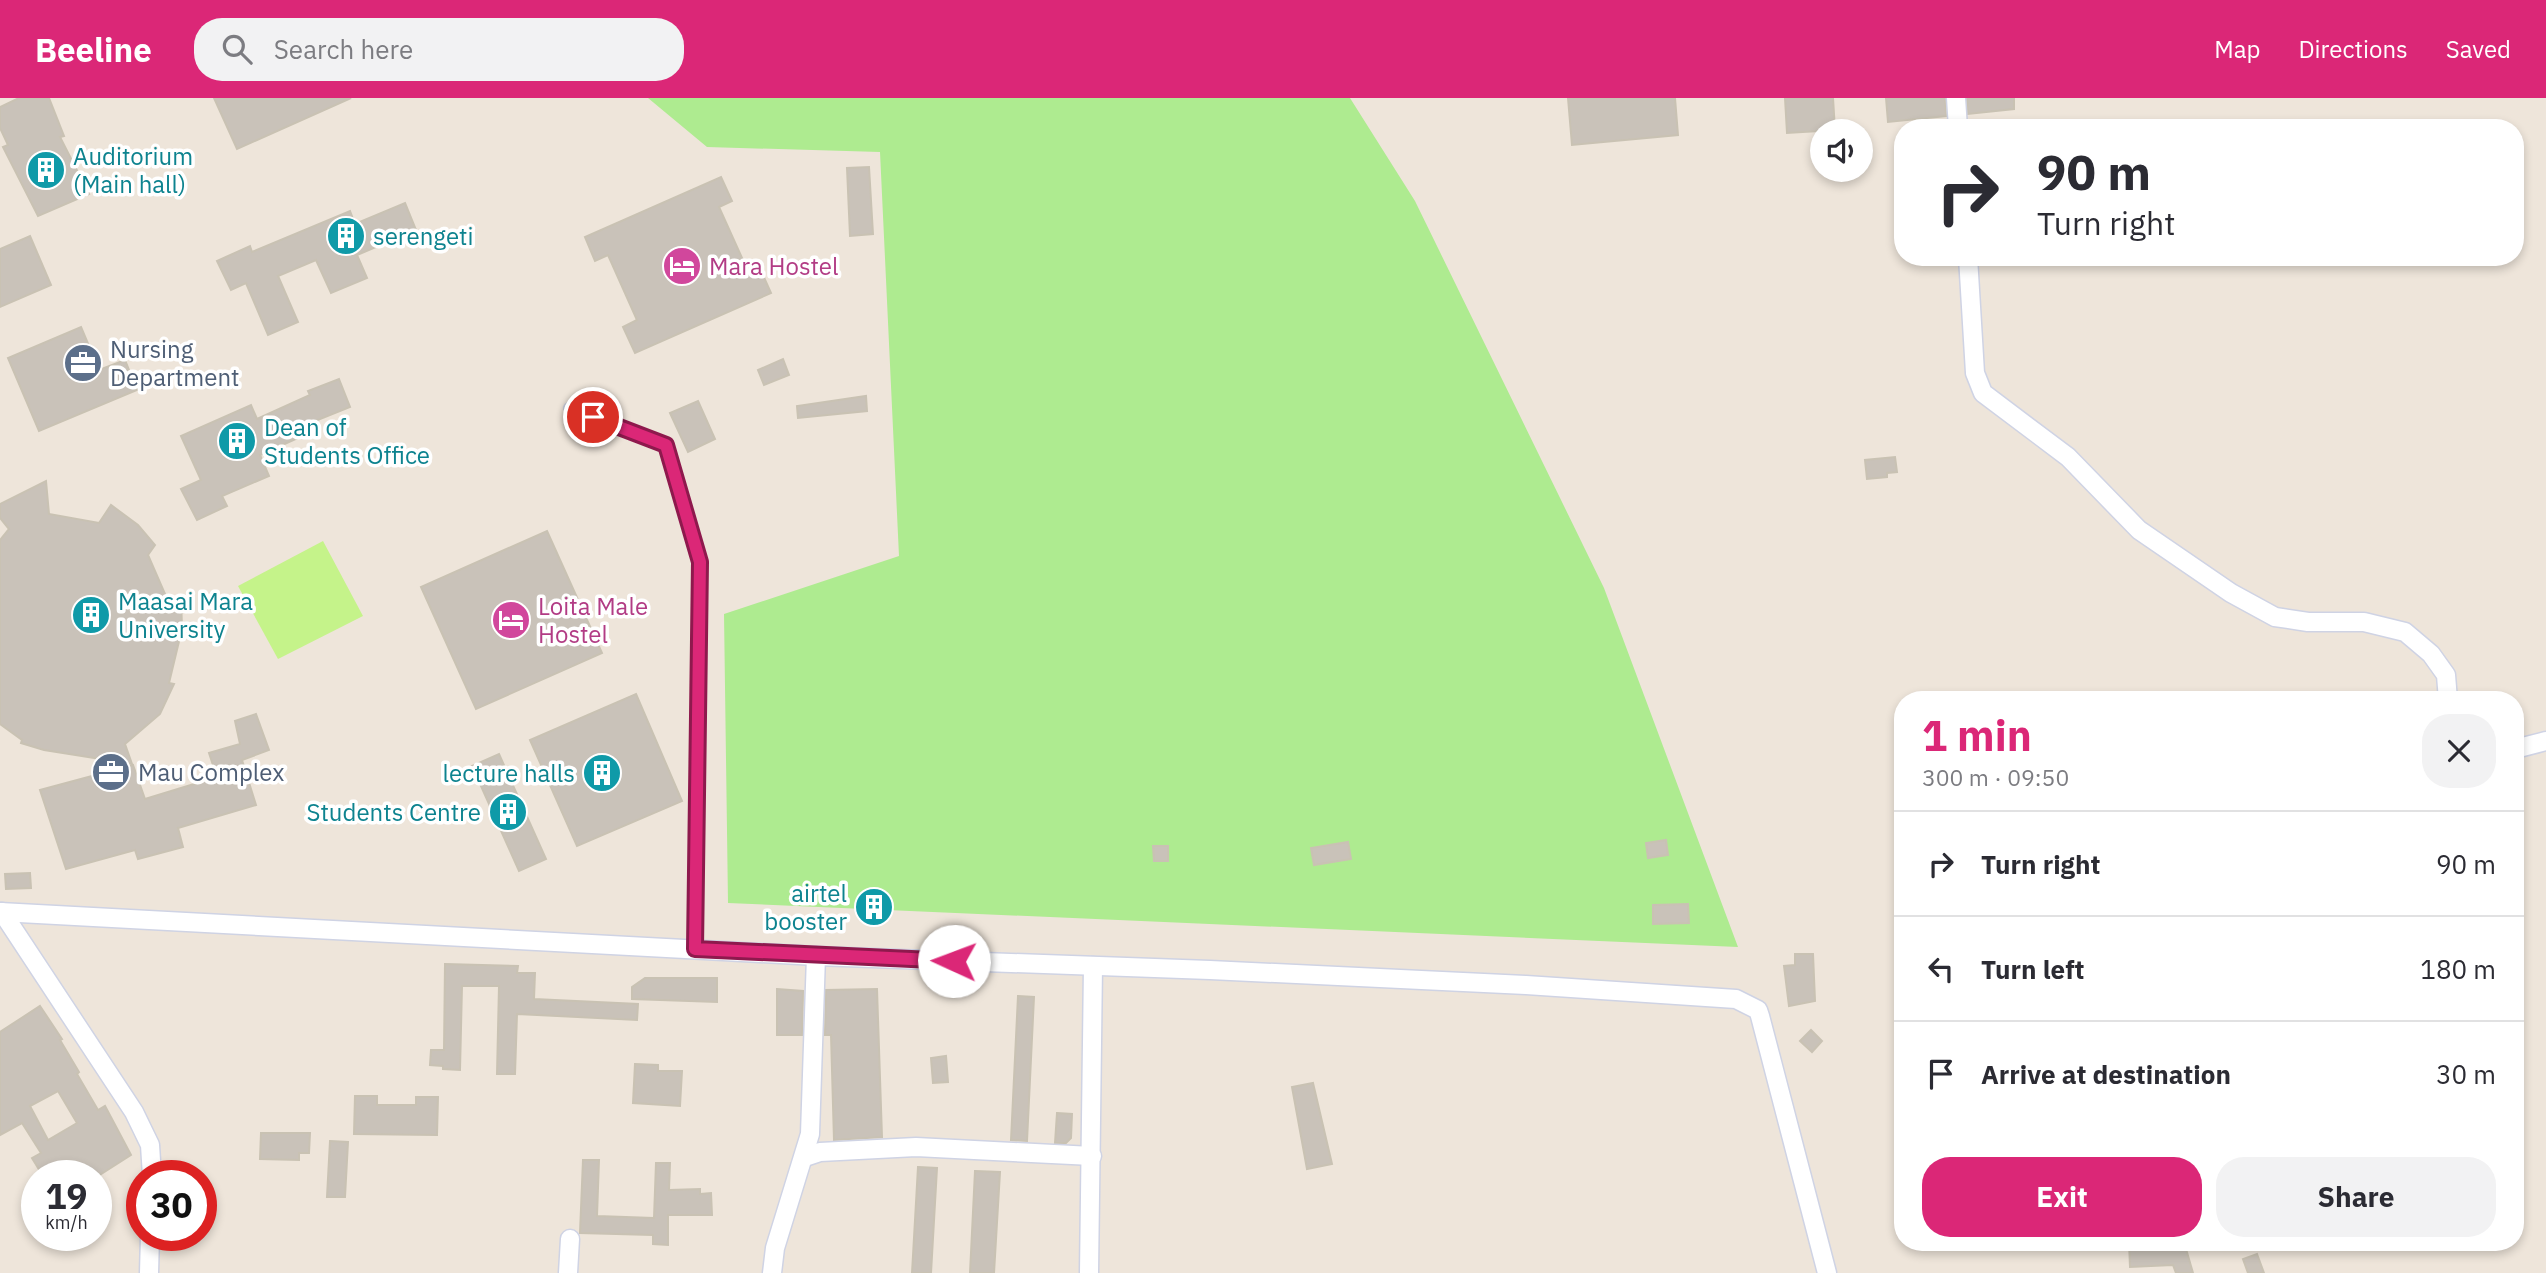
<!DOCTYPE html>
<meta charset="utf-8">
<style>
body{margin:0;font-family:"IBM Plex Sans",sans-serif;background:#f2f2f3;color:#2b2b33;height:100vh;display:flex;flex-direction:column;font-size:26px;white-space:nowrap}
*{box-sizing:border-box;margin:0}
p{font-size:23px;color:#7c7c81}
.icon{flex:none;width:38px;height:38px;fill:none;stroke:currentColor;stroke-width:2;stroke-linecap:round;stroke-linejoin:round}
.map{position:relative;flex:1;overflow:hidden}
.side{position:absolute;left:1894px;top:593px;width:630px;height:560px;display:flex;flex-direction:column;background:#fff;border-radius:28px;box-shadow:0 4px 10px #0003}
.side>*{flex:none}
.hud{position:absolute;left:1894px;top:21px;width:630px;height:147px;border-radius:28px;box-shadow:0 4px 10px #0003;background:#fff;color:#2b2b33;overflow:hidden}
.tools{position:absolute;left:1810px;top:21px;display:grid;gap:14px}
.tools a{display:grid;place-items:center;width:63px;height:63px;border-radius:50%;background:#fff;box-shadow:0 4px 10px #0003;font-size:35px}
.speed{position:absolute;left:21px;top:1062px;display:flex;gap:14px;font-size:35px;font-weight:700;text-align:center}
.speed>*{display:grid;place-content:center;width:91px;height:91px;border-radius:50%;background:#fff;box-shadow:0 4px 10px #0003;line-height:1}
.speed small{font-size:18px;font-weight:400}
.speed .limit{border:10px solid #d22;background:#fff;color:#111}
.pin{position:absolute;display:grid;place-items:center;width:60px;height:60px;color:#fff;margin:-30px;border:4px solid #fff;border-radius:50%;box-shadow:0 2px 7px #0007}
.me{position:absolute;width:77px;margin:-38px;rotate:272deg;stroke-linejoin:round;filter:drop-shadow(0 0 5px #0008)}
.turn{display:flex;align-items:center;gap:24px;height:147px;padding:0 28px;font-size:32px}
.turn .icon{width:91px;height:91px;stroke-width:2.5}
.turn b{display:block;font-size:49px;line-height:60px}
.round{display:grid;place-items:center;flex:none;width:74px;height:74px;border-radius:28px;background:#f2f2f3}
.summary{display:flex;align-items:center;justify-content:space-between;height:119px;padding:0 28px}
h1{font-size:42px;font-weight:800;line-height:52px;color:#db2777}
.action{display:flex;gap:14px;margin-top:auto;padding:14px 28px}
.action a{flex:1;height:80px;border-radius:28px;background:#db2777;color:#fff;font-size:28px;font-weight:800;line-height:80px;text-align:center}
.action a+a{background:#f2f2f3;color:#2b2b33}
ul{padding:0;list-style:none}
li{display:flex;align-items:center;gap:21px;height:105px;padding:0 28px;border-top:2px solid #e1e1e2}
li div{flex:1}
li b{display:block;font-size:26px}
li em{font-style:normal}
header{display:flex;align-items:center;gap:42px;box-sizing:border-box;height:98px;padding:0 35px;background:#db2777;color:#fff}
header strong{font-size:33px}
nav{display:flex;gap:38px;margin-inline-start:auto;font-size:24px}
.search{width:490px;height:63px;background:#f2f2f3;display:flex;align-items:center;gap:18px;box-sizing:border-box;padding:0 24px;border-radius:28px;color:#7c7c81;font-size:26px}
.map>svg:first-child{display:block}
.green{fill:#aeeb90}
.pitch{fill:#c5f38a}
.building{fill:#c9c2b9;stroke:#c9c2b3;stroke-width:2;fill-rule:evenodd}
.lines{fill:none;stroke-linecap:round;stroke-linejoin:round}
.service-casing{stroke:#cfd3e4;stroke-width:12}
.minor-casing{stroke:#cfd3e4;stroke-width:21}
.service{stroke:#fff;stroke-width:9}
.minor{stroke:#fff;stroke-width:18}
.route-casing{stroke:#8e194d;stroke-width:18}
.route{stroke:#db2777;stroke-width:12}
.labels{text-anchor:middle;dominant-baseline:central;stroke-width:7;stroke-linejoin:round;paint-order:stroke}
.culture-label{font-size:24px;fill:#0d838f;stroke:#fff;text-anchor:start}
.hotel-label{font-size:24px;fill:#b23c85;stroke:#fff;text-anchor:start}
.service-label{font-size:24px;fill:#4e5e75;stroke:#fff;text-anchor:start}
</style>
<header>
<strong>Beeline</strong>
<div class="search"><svg class="icon" aria-label="search" viewBox="0 0 24 24"><circle cx="10" cy="10" r="6"/><path d="M15 15l6 6"/></svg>Search here</div>
<nav><a>Map</a><a>Directions</a><a>Saved</a></nav>
</header>
<div class="map">
<svg width="2546" height="1175" viewBox="0 0 2546 1175">
<rect width="100%" height="100%" fill="#eee5da"/>
<path class="green" d="M648 0H1350L1415 103 1604 490 1738 849 728 805 724 516 899 458 880 54 707 49Z"/>
<path class="pitch" d="M323 443 363 518 278 561 238 488Z"/>
<g class="building">
<path d="M19 0H49L64 38 60 39 89 96 38 118 3 49 8 47 0 30V9Z"/>
<path d="M214 0H351L237 51Z"/>
<path d="M1568 0H1675L1678 37 1572 47Z"/>
<path d="M1785 0H1833L1835 32 1787 35Z"/>
<path d="M1886 0H1945L1946 18 1888 24Z"/>
<path d="M1967 0H2014V11L1968 16Z"/>
<path d="M869 69 873 136 850 138 847 70Z"/>
<path d="M721 79 732 103 719 109 747 171 758 166 771 195 635 255 623 229 637 222 608 157 595 163 585 139Z"/>
<path d="M405 105 416 132 357 157 367 180 331 195 316 162 278 178 298 224 268 237 246 185 231 192 217 163 250 148 252 154 350 113 355 126Z"/>
<path d="M30 138 51 187 0 209V151Z"/>
<path d="M81 229 99 272 125 262 137 292 39 333 8 260Z"/>
<path d="M783 261 789 277 764 287 758 272Z"/>
<path d="M339 281 350 309 315 323 318 331 260 357 269 378 222 398 227 408 197 422 181 391 201 382 181 338 251 307 257 321 310 297 308 293Z"/>
<path d="M866 298 867 313 798 320 797 308Z"/>
<path d="M698 303 715 341 688 354 670 315Z"/>
<path d="M1895 359 1897 374 1887 375V379L1867 381 1865 362Z"/>
<path d="M46 383 49 416 99 425 111 407 138 427 155 447 148 457 168 503 181 498 182 531 169 585 174 586 160 616 125 646 132 666 44 652 21 645 22 642 0 626V442L9 431 0 420V406Z"/>
<path d="M547 433 602 555 476 611 421 489Z"/>
<path d="M636 596 682 703 577 748 530 642Z"/>
<path d="M256 616 269 652 242 662 256 707 178 730 183 749 138 761 135 752 66 771 40 692 133 667 145 701 217 679 209 655 240 646 235 623Z"/>
<path d="M499 656 546 761 519 773 472 668Z"/>
<path d="M1666 742 1668 757 1648 760 1646 745Z"/>
<path d="M1348 744 1351 761 1314 767 1311 750Z"/>
<path d="M1153 748H1168V763H1154Z"/>
<path d="M30 775 31 790 6 791 5 776Z"/>
<path d="M863 798 885 799 884 820 862 819Z"/>
<path d="M1688 806 1689 825 1653 826V807Z"/>
<path d="M1795 856H1813L1815 903 1789 908 1784 868 1795 867Z"/>
<path d="M445 866 518 868 517 875H535L534 901 638 906 637 922 517 916 515 976H497L499 888H462L460 972 443 971V968L430 967 431 952H444Z"/>
<path d="M645 880H717V904L632 901V889Z"/>
<path d="M777 891 803 893 802 937H777Z"/>
<path d="M877 891 882 1039 834 1042 831 937H825L826 892Z"/>
<path d="M1018 898 1034 899 1027 1043 1011 1042Z"/>
<path d="M40 908 62 941 60 942 79 974 77 976 98 1012 105 1008 131 1057 98 1078H43L32 1060 41 1055 22 1025 0 1037V934ZM58 993 77 1025 48 1042 30 1008Z"/>
<path d="M1811 932 1822 943 1812 954 1800 943Z"/>
<path d="M946 958 948 984 933 985 931 960Z"/>
<path d="M635 966 658 967V973H682L680 1008 633 1005Z"/>
<path d="M1313 985 1332 1066 1307 1071 1292 989Z"/>
<path d="M355 998H377V1007H416V999H438L437 1037 354 1036Z"/>
<path d="M1057 1015 1072 1016 1071 1040 1066 1045H1055Z"/>
<path d="M261 1035H310L309 1055H299V1062L260 1061Z"/>
<path d="M330 1043 348 1044 345 1099H327Z"/>
<path d="M583 1062H599L597 1118 654 1120 656 1065H670L669 1092 700 1091V1096L711 1095 712 1117H668V1147L653 1146V1137L580 1135Z"/>
<path d="M918 1069 937 1070 931 1175H912Z"/>
<path d="M975 1073 1000 1074 994 1175H970Z"/>
<path d="M2129 1144H2184L2193 1175H2176L2173 1167 2130 1169Z"/>
<path d="M2257 1156 2264 1175H2248L2243 1161Z"/>
</g>
<g class="lines">
<defs>
<path id="service" d="M569 310 666 347 700 464 695 851"/>
<g id="minor">
<path d="M1956 0 1958 30"/>
<path d="M1968 159 1975 275 1983 295 2068 359 2139 432 2231 495 2275 519 2308 524H2364L2405 534 2431 556 2446 577 2448 602"/>
<path d="M2515 651 2546 643"/>
<path d="M0 814 816 858 1210 872 1526 887 1736 901 1758 912 1760 918 1827 1175"/>
<path d="M2 814 134 1014 150 1047 152 1078"/>
<path d="M805 1059 820 1054 916 1049 1092 1058"/>
<path d="M149 1175 150 1138"/>
<path d="M568 1175 570 1141"/>
<path d="M772 1175 775 1150 810 1036 816 858"/>
<path d="M1089 1175 1093 868"/>
</g>
</defs>
<use href="#service" class="service-casing"/>
<use href="#minor" class="minor-casing"/>
<use href="#service" class="service"/>
<use href="#minor" class="minor"/>
</g>
<g class="lines">
<defs>
<path id="route" d="M593 319 666 347 700 464 695 851 954 863"/>
</defs>
<use href="#route" class="route-casing"/>
<use href="#route" class="route"/>
</g>
<defs>
<symbol id="building-disc" viewBox="-11 -11 22 22"><circle r="9.5" fill="#0f9aa8" stroke="#fff"/><path d="M-4-6H4V6H1V3H-1V6H-4ZM-2.5-4.3h1.7v1.8h-1.7ZM.8-4.3h1.7v1.8H.8ZM-2.5-1h1.7V.8h-1.7ZM.8-1h1.7V.8H.8Z" fill="#fff"/></symbol>
<symbol id="hotel-disc" viewBox="-11 -11 22 22"><circle r="9.5" fill="#d1479c" stroke="#fff"/><path d="M-6-4.5h1.5V1H6V5H4.5V3h-9V5H-6ZM-4 0a1.8 1.8 0 1 1 3.6 0ZM.5 0V-2.5h3Q6-2.5 6 0Z" fill="#fff"/></symbol>
<symbol id="office-disc" viewBox="-11 -11 22 22"><circle r="9.5" fill="#5c6f8a" stroke="#fff"/><path d="M-6-3h4V-5.5h4V-3h4V5H-6ZM-1-4.5V-3h2v-1.5ZM-6 0V1H6V0Z" fill="#fff"/></symbol>
</defs>
<g fill-rule="evenodd">
<use href="#building-disc" x="24" y="50" width="44" height="44"/>
<use href="#building-disc" x="324" y="116" width="44" height="44"/>
<use href="#hotel-disc" x="660" y="146" width="44" height="44"/>
<use href="#office-disc" x="61" y="243" width="44" height="44"/>
<use href="#building-disc" x="215" y="321" width="44" height="44"/>
<use href="#building-disc" x="69" y="495" width="44" height="44"/>
<use href="#hotel-disc" x="489" y="500" width="44" height="44"/>
<use href="#office-disc" x="89" y="652" width="44" height="44"/>
<use href="#building-disc" x="580" y="653" width="44" height="44"/>
<use href="#building-disc" x="486" y="692" width="44" height="44"/>
<use href="#building-disc" x="852" y="787" width="44" height="44"/>
</g>
<g class="labels">
<g class="culture-label">
<text x="73" y="58">Auditorium<tspan x="73" dy="28">(Main hall)</tspan></text>
<text x="373" y="138">serengeti</text>
<text x="264" y="329">Dean of<tspan x="264" dy="28">Students Office</tspan></text>
<text x="118" y="503">Maasai Mara<tspan x="118" dy="28">University</tspan></text>
<text x="575" y="675" text-anchor="end">lecture halls</text>
<text x="481" y="714" text-anchor="end">Students Centre</text>
<text x="847" y="795" text-anchor="end">airtel<tspan x="847" dy="28">booster</tspan></text>
</g>
<g class="hotel-label">
<text x="709" y="168">Mara Hostel</text>
<text x="538" y="508">Loita Male<tspan x="538" dy="28">Hostel</tspan></text>
</g>
<g class="service-label">
<text x="110" y="251">Nursing<tspan x="110" dy="28">Department</tspan></text>
<text x="138" y="674">Mau Complex</text>
</g>
</g>
</svg>
<div class="tools">
<a><svg class="icon" aria-label="sound" viewBox="0 0 24 24"><path d="M4 9h4l5-4v14l-5-4H4zM17 9q2 3 0 6"/></svg></a>
</div>
<div class="speed"><div>19<small>km/h</small></div><div class="limit">30</div></div>
<div class="pin" style="left:593px;top:319px;background:#d93025"><svg class="icon" aria-label="arrive" viewBox="0 0 24 24"><path d="M6 21V4h12l-3 4 3 4H6"/></svg></div>
<svg class="me" style="left:954px;top:863px" viewBox="-20 -20 40 40"><circle r="19" fill="#fff"/><path d="M0-13L10 11 0 6-10 11z" fill="#db2777"/></svg>
<div class="hud">
<div class="turn"><svg class="icon" aria-label="right" viewBox="0 0 24 24"><path d="M7 20v-9h11M14 6l5 5-5 5"/></svg><div><b>90 m</b>Turn right</div></div>
</div>
<section class="side">
<div class="summary"><div><h1>1 min</h1><p>300 m · 09:50</p></div><a class="round"><svg class="icon" aria-label="close" viewBox="0 0 24 24"><path d="M6 6l12 12M18 6L6 18"/></svg></a></div>
<ul>
<li><svg class="icon" aria-label="right" viewBox="0 0 24 24"><path d="M7 20v-9h11M14 6l5 5-5 5"/></svg><div><b>Turn right</b></div><em>90 m</em></li>
<li><svg class="icon" aria-label="left" viewBox="0 0 24 24"><path d="M17 20v-9H6M10 6l-5 5 5 5"/></svg><div><b>Turn left</b></div><em>180 m</em></li>
<li><svg class="icon" aria-label="arrive" viewBox="0 0 24 24"><path d="M6 21V4h12l-3 4 3 4H6"/></svg><div><b>Arrive at destination</b></div><em>30 m</em></li>
</ul>
<div class="action"><a>Exit</a><a>Share</a></div>
</section>
</div>
